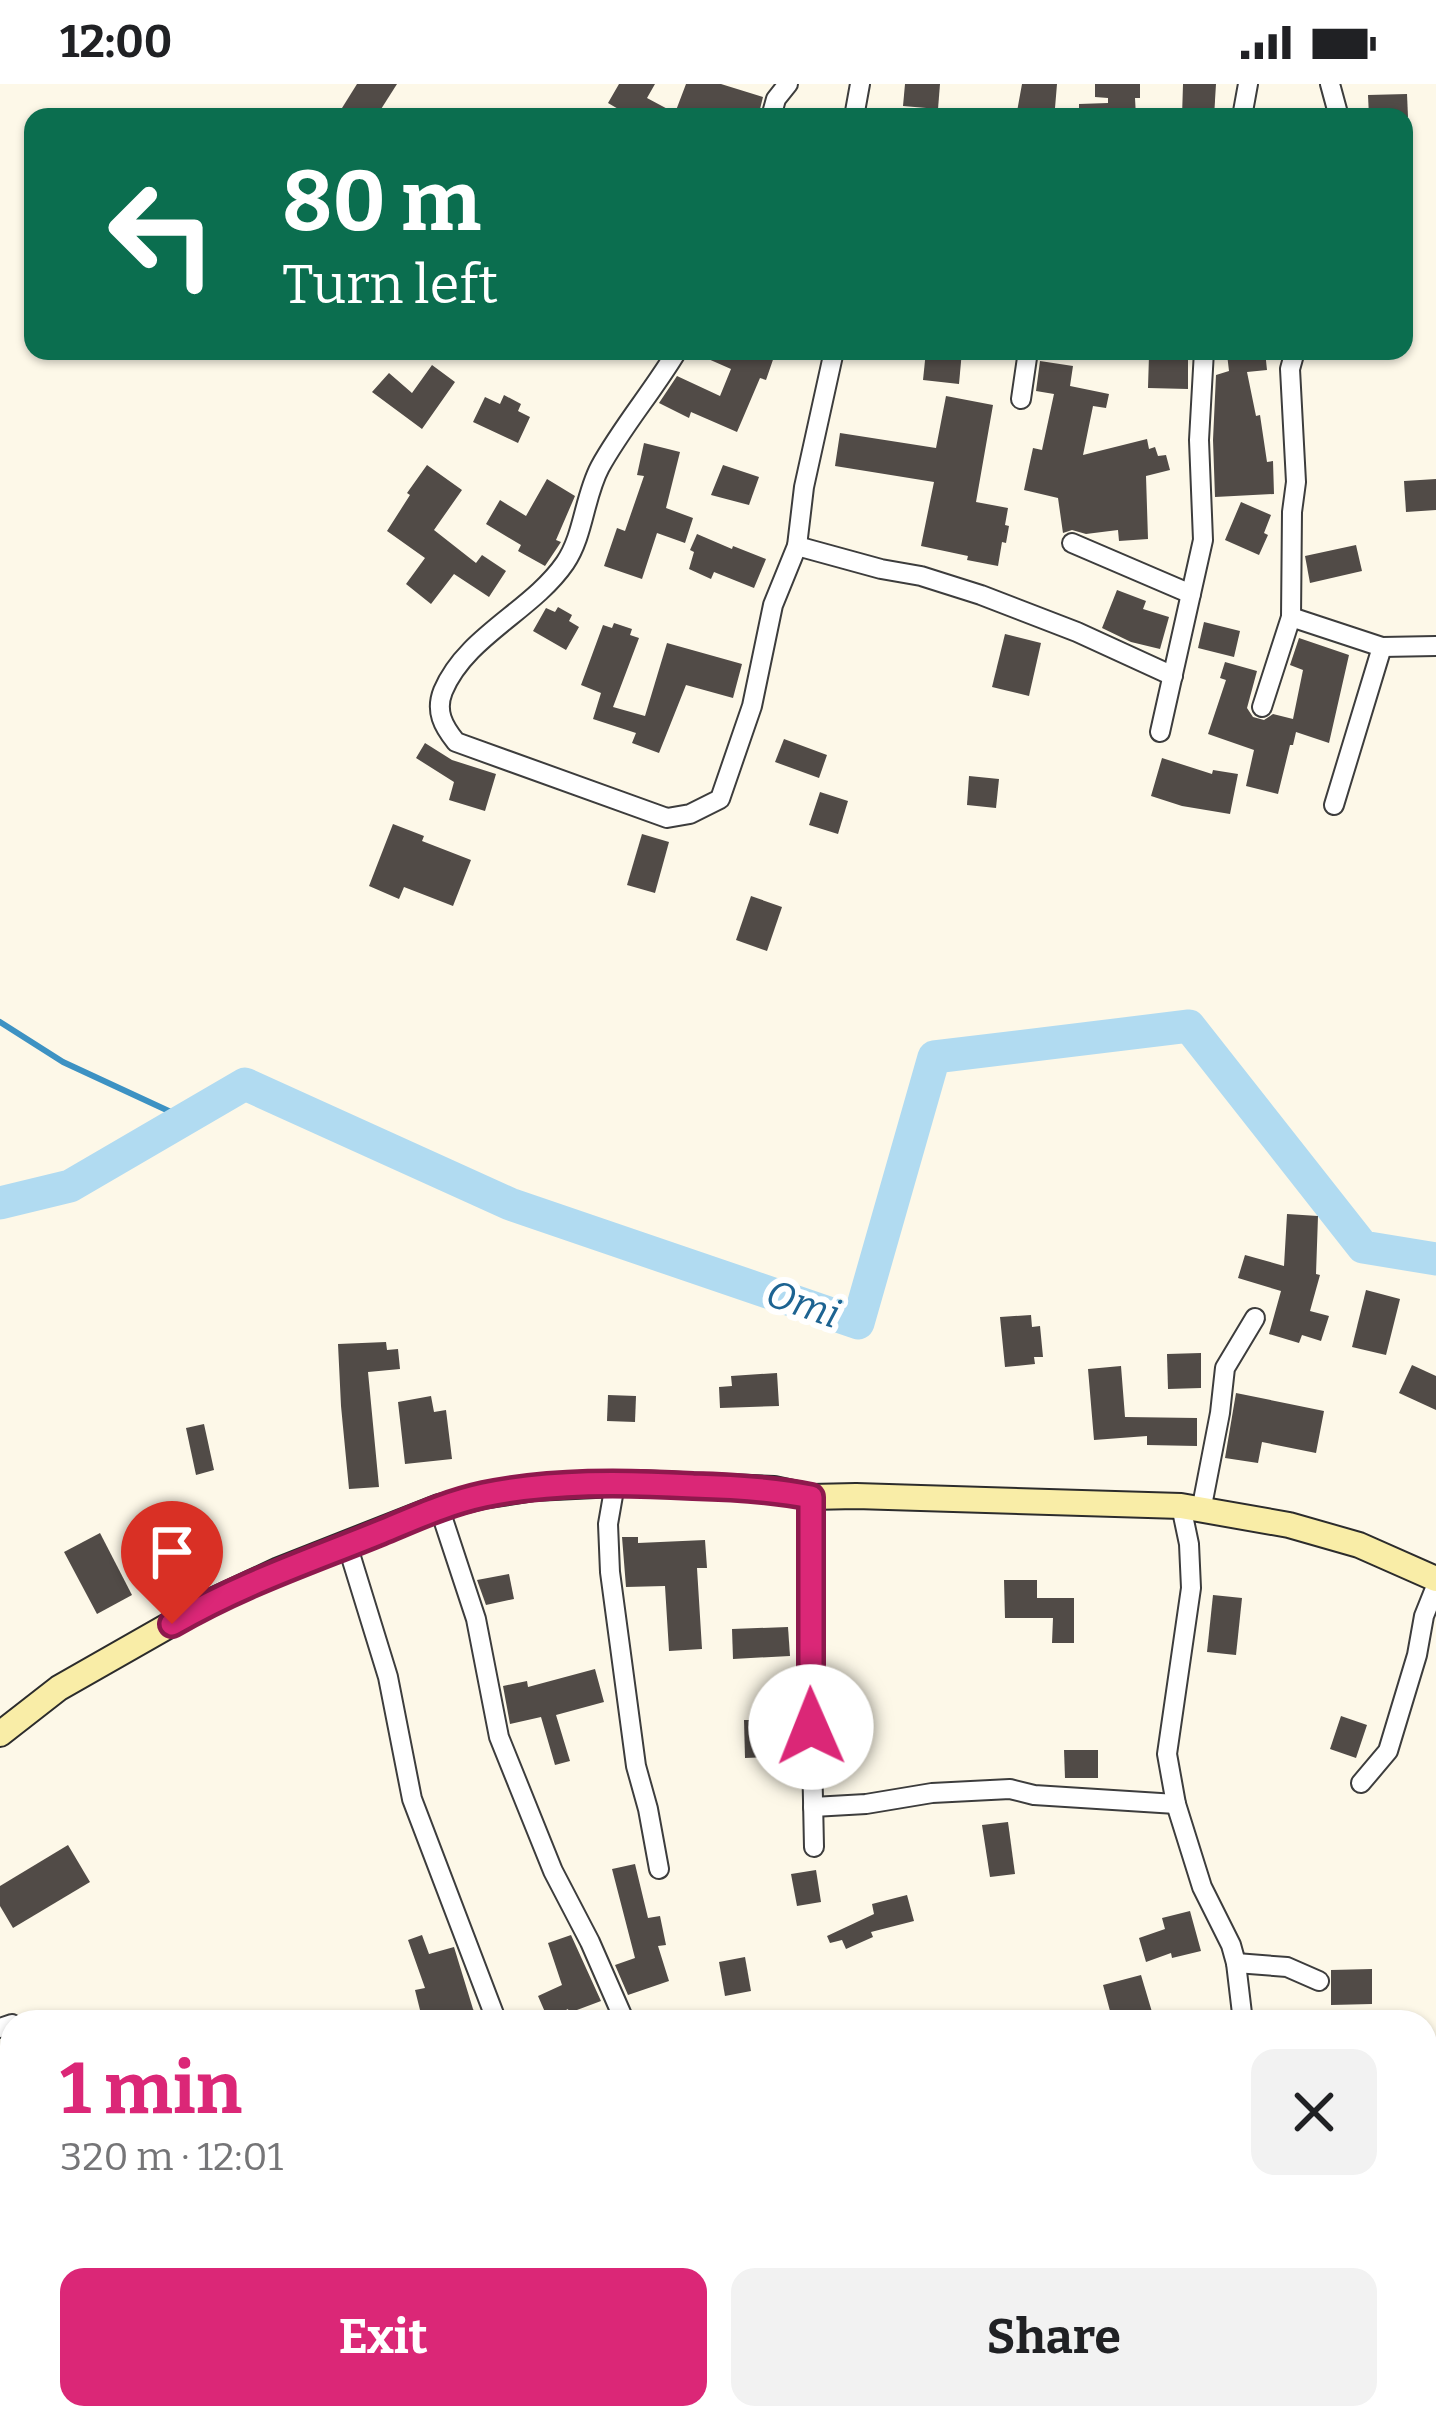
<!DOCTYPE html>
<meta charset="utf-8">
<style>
body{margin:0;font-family:Bitter,serif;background:#f2f2f2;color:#202124;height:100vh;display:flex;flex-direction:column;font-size:45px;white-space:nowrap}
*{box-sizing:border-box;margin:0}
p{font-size:39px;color:#757577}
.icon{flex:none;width:66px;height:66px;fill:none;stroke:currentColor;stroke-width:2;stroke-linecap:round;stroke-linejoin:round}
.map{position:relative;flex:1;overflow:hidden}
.panel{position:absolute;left:0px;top:1926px;width:1437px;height:420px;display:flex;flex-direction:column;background:#fff;border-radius:36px 36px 0 0;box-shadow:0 3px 9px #0004}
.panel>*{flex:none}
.banner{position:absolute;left:24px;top:24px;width:1389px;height:252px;border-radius:24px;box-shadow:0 3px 9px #0004;background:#0b6e4f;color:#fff;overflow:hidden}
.pin{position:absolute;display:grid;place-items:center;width:102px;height:102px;color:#fff;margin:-123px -51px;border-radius:50% 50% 50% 0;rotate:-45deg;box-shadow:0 0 12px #0007}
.pin .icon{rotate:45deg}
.me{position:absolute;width:132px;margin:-66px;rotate:359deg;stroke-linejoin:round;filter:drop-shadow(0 0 9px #0008)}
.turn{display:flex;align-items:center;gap:42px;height:252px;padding:0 60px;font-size:54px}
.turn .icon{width:156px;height:156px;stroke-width:2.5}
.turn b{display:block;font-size:84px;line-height:102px}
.round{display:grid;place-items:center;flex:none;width:126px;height:126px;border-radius:24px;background:#f2f2f2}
.overview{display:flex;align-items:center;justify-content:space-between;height:204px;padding:0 60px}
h1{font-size:72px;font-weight:700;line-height:90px;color:#db2777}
.cta{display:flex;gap:24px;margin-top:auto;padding:24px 60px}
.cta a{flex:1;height:138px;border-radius:24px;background:#db2777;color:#fff;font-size:48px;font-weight:700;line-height:138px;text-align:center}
.cta a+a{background:#f2f2f2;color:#202124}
.status{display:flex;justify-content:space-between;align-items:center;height:84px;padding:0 60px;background:#fff;direction:ltr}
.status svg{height:33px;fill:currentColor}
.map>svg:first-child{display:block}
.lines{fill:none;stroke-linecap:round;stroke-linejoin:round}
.stream{stroke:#3d92c3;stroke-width:6}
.river{stroke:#b1dbf1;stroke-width:33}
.building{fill:#514b47}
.street-casing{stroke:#3d3d3d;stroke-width:22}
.secondary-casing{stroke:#2c2c2c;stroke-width:28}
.street{stroke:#fff;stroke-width:18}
.secondary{stroke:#f9eda7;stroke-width:24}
.route-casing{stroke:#8e194d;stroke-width:30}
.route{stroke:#db2777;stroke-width:21}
.labels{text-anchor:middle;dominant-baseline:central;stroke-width:12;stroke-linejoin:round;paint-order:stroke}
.water-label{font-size:39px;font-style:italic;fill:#1d6391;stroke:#fff}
</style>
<div class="status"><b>12:00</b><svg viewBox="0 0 49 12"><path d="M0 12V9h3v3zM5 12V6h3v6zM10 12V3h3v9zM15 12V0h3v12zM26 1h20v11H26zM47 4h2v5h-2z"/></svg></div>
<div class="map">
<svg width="1436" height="2346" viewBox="0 0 1436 2346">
<rect width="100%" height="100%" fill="#fdf8e8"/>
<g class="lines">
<path class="stream" d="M0 938 63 978 186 1035"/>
<path class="river" d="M0 1119 70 1102 245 1000 510 1120 858 1239 934 973 1189 942 1363 1163 1436 1175"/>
</g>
<g class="building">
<path d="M357 0H397L376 33H356L342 24Z"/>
<path d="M619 0H655L647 14 675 29 686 0H721L763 13 758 33H632L608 19Z"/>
<path d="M905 0H940L938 25 903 22Z"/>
<path d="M1022 0H1057L1055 24 1062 26 1061 33H1016Z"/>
<path d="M1095 0H1140V14H1135L1136 33H1079V20L1108 19V14L1095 13Z"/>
<path d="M1183 0H1216L1214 33H1182Z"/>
<path d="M1407 10 1408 33H1369L1368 11Z"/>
<path d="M690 267H776L766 296 760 294 737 348 691 328 689 334 659 319 677 292 720 312 731 285Z"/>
<path d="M926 267H962L959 300 923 296Z"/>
<path d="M1265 267 1267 286 1247 288 1256 332 1260 331 1267 378 1273 377 1274 410 1215 413 1213 356 1216 291 1229 287 1227 270Z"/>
<path d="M1149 271 1188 272V305L1148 304Z"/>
<path d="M1040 277 1073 282 1070 302 1109 310 1106 324 1093 322 1083 371 1147 355 1149 365 1155 363 1158 372 1166 371 1170 386 1146 392 1148 455 1119 457 1118 446 1086 450 1072 446 1063 449 1058 414 1024 406 1033 364 1042 366 1054 310 1036 307Z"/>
<path d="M432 281 455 298 422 345 372 308 389 289 412 309Z"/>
<path d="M504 311 521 320 518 327 530 333 518 359 473 338 485 313 500 320Z"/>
<path d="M946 312 993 321 976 418 1008 424 1005 441 1009 442 1006 459 1002 458 998 482 967 476 968 472 921 462 934 398 835 382 840 349 936 364Z"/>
<path d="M644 359 680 368 666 424 693 434 685 459 657 449 642 495 604 482 617 444 625 447 644 392 637 391Z"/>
<path d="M427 381 462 406 434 446 476 479 482 471 506 487 489 513 454 490 431 520 406 500 425 474 387 447 410 411 407 409Z"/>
<path d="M723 381 759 393 749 421 711 411Z"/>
<path d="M547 395 575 412 556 456 561 458 545 482 518 467 521 461 486 440 500 416 526 432Z"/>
<path d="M1436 395V426L1406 428 1404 397Z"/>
<path d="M1241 418 1271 431 1264 449 1268 451 1259 471 1225 456Z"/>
<path d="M697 450 732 465 733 462 766 475 754 504 714 488 711 495 689 485 694 468 690 466Z"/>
<path d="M1356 461 1362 487 1310 499 1305 472Z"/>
<path d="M1117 506 1146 517 1143 525 1169 533 1160 565 1131 558 1102 544Z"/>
<path d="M558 523 572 531 569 537 579 543 566 566 533 547 546 524 555 528Z"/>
<path d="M1204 538 1240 547 1234 573 1198 564Z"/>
<path d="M614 539 632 545 630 551 639 554 613 623 645 632 667 559 742 580 733 614 686 601 659 669 632 659 636 649 593 635 601 609 581 601 603 541 612 544Z"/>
<path d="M1005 550 1041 559 1029 612 992 603Z"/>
<path d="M1299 554 1349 571 1329 659 1296 648 1293 661H1290L1278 710 1246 702 1254 666 1208 650 1226 596 1220 594 1225 578 1257 587 1247 624 1253 633 1264 636 1273 630 1293 635 1303 586 1290 581Z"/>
<path d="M784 655 827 671 819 694 775 678Z"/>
<path d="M425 659 452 676 496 690 485 727 449 716 454 698 416 674Z"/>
<path d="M1162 674 1212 690 1213 686 1238 690 1230 730 1182 722 1151 712Z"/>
<path d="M969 692 999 695 996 724 967 721Z"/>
<path d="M820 708 848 717 838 750 809 741Z"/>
<path d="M393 740 424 752 422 757 471 776 453 822 404 803 399 815 369 802Z"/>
<path d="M642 750 669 758 655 809 627 801Z"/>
<path d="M751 812 782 823 767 867 736 856Z"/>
<path d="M1287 1130 1318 1132 1316 1190 1320 1191 1310 1227 1329 1232 1321 1257 1302 1251 1299 1259 1269 1250 1281 1207 1238 1194 1245 1171 1284 1182Z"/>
<path d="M1366 1206 1400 1215 1386 1271 1352 1263Z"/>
<path d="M1031 1231 1032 1243 1040 1242 1043 1273H1034L1035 1280 1005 1283 1000 1233Z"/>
<path d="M386 1258 387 1266 398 1265 400 1285 368 1288 379 1403 349 1405 341 1322 338 1260Z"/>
<path d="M1201 1269V1304L1168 1305 1167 1270Z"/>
<path d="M1412 1281 1436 1292V1326L1399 1309Z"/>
<path d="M1121 1282 1125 1333 1197 1334V1362L1147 1361V1352L1094 1356 1088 1285Z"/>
<path d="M777 1289 779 1322 720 1324 719 1303 732 1302 731 1292Z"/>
<path d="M1236 1309 1324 1327 1316 1369 1262 1358 1258 1379 1225 1374Z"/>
<path d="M608 1311 636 1312 635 1338 607 1337Z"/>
<path d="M431 1312 434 1328 446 1326 452 1375 405 1380 398 1318Z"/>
<path d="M204 1340 214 1386 196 1391 186 1344Z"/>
<path d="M100 1449 132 1511 97 1530 64 1468Z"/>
<path d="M622 1453H638V1459L705 1456 707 1484H697L702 1565 669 1567 665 1502 626 1503Z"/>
<path d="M509 1490 514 1515 486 1521 477 1496Z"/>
<path d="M1004 1496H1037V1514H1074V1559H1052L1053 1534H1005Z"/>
<path d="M1213 1511 1242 1514 1236 1571 1207 1568Z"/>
<path d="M788 1543 790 1572 733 1575 732 1545Z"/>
<path d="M595 1585 604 1618 556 1631 570 1677 555 1681 541 1633 510 1640 503 1602 527 1597 528 1603Z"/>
<path d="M1341 1632 1367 1641 1356 1674 1330 1665Z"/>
<path d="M744 1636H772L773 1673 745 1674Z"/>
<path d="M1064 1666H1098V1694H1065Z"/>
<path d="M1008 1738 1015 1790 990 1793 982 1741Z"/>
<path d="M68 1761 90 1798 13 1844 0 1822V1802Z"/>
<path d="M635 1780 648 1834 660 1832 666 1861 658 1862 669 1897 628 1911 615 1881 635 1874 612 1785Z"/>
<path d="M816 1786 821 1818 797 1822 791 1790Z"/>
<path d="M907 1811 914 1837 871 1848 873 1853 846 1865 842 1856 830 1859 827 1852 874 1830 872 1820Z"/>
<path d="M1190 1827 1201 1867 1172 1874 1171 1869 1146 1878 1139 1854 1165 1845 1162 1834Z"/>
<path d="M422 1851 429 1870 454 1863 473 1925 481 1938H423L415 1906 425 1904 408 1856Z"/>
<path d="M571 1851 601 1917 569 1929 568 1925 548 1935 538 1912 562 1901 548 1859Z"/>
<path d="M745 1873 751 1907 725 1912 719 1878Z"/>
<path d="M1372 1885V1920L1331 1921V1886Z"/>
<path d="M1141 1891 1155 1938H1117L1115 1926 1110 1927 1103 1901Z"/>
</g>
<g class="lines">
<defs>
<g id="street">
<path d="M1330 0 1339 33"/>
<path d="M771 33 776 15 788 0"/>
<path d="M854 33 860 0"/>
<path d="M1242 33 1248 0"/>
<path d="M677 267C653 307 622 343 600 383 584 413 584 451 565 479 532 527 466 552 443 607 435 627 443 642 456 658L667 734 690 730 720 715 752 622 773 521 797 462 804 403 834 267"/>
<path d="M1021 315 1028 267"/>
<path d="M1072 459 1191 510"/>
<path d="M797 462 881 485 921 492 981 511 1077 548 1173 592"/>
<path d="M1291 533 1382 563 1436 562"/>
<path d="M1262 623 1291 533 1292 428 1296 398 1290 285 1295 267"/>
<path d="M1160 648 1203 456 1199 356 1204 267"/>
<path d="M1334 721 1382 563"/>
<path d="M615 1400 608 1440 610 1488 636 1682 648 1725 659 1785"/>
<path d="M811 1413 809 1529 814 1763"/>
<path d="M1181 1422 1189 1460 1191 1504 1167 1670 1176 1720 1202 1803 1231 1861 1236 1879 1243 1938"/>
<path d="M439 1423 476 1535 499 1653 553 1787 590 1858 625 1938"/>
<path d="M1201 1427 1220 1329 1225 1284 1255 1234"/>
<path d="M347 1460 388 1593 412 1715 497 1938"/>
<path d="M1361 1699 1388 1667 1417 1571 1424 1532 1436 1502"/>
<path d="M813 1723 866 1720 932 1709 1010 1705 1034 1711 1176 1720"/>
<path d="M1236 1879 1287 1883 1319 1897"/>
<path d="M0 1944 12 1940"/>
<path d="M0 2037 12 2054"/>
<path d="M177 2334 187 2346"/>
<path d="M544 2334 555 2346"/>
<path d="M489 2346 497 2334"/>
</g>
<path id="secondary" d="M0 1650 59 1604 210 1518 279 1486 439 1423 483 1412 534 1404 636 1399 774 1405 811 1413 856 1412 1181 1422 1289 1441 1359 1461 1436 1495"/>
</defs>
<use href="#street" class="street-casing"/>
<use href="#secondary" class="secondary-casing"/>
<use href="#street" class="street"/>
<use href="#secondary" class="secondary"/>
</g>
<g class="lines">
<defs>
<path id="route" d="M172 1540C241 1500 307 1478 381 1448 415 1434 447 1419 484 1411 552 1397 624 1398 693 1402 733 1403 772 1405 811 1413V1643"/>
</defs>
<use href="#route" class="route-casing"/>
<use href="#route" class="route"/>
</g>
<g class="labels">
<g class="water-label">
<text transform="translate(803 1220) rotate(19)">Omi</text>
</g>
</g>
</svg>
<div class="pin" style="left:172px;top:1540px;background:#d93025"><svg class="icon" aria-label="arrive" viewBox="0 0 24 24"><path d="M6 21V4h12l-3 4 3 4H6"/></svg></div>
<svg class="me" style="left:811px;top:1643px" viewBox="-20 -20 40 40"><circle r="19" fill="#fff"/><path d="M0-13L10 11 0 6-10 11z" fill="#db2777"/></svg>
<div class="banner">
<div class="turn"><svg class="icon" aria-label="left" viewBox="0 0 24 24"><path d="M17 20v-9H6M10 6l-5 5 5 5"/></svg><div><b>80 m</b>Turn left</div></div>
</div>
<section class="panel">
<div class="overview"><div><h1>1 min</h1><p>320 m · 12:01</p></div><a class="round"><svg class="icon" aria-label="close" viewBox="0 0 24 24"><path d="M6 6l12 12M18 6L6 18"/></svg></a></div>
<div class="cta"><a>Exit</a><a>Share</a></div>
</section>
</div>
